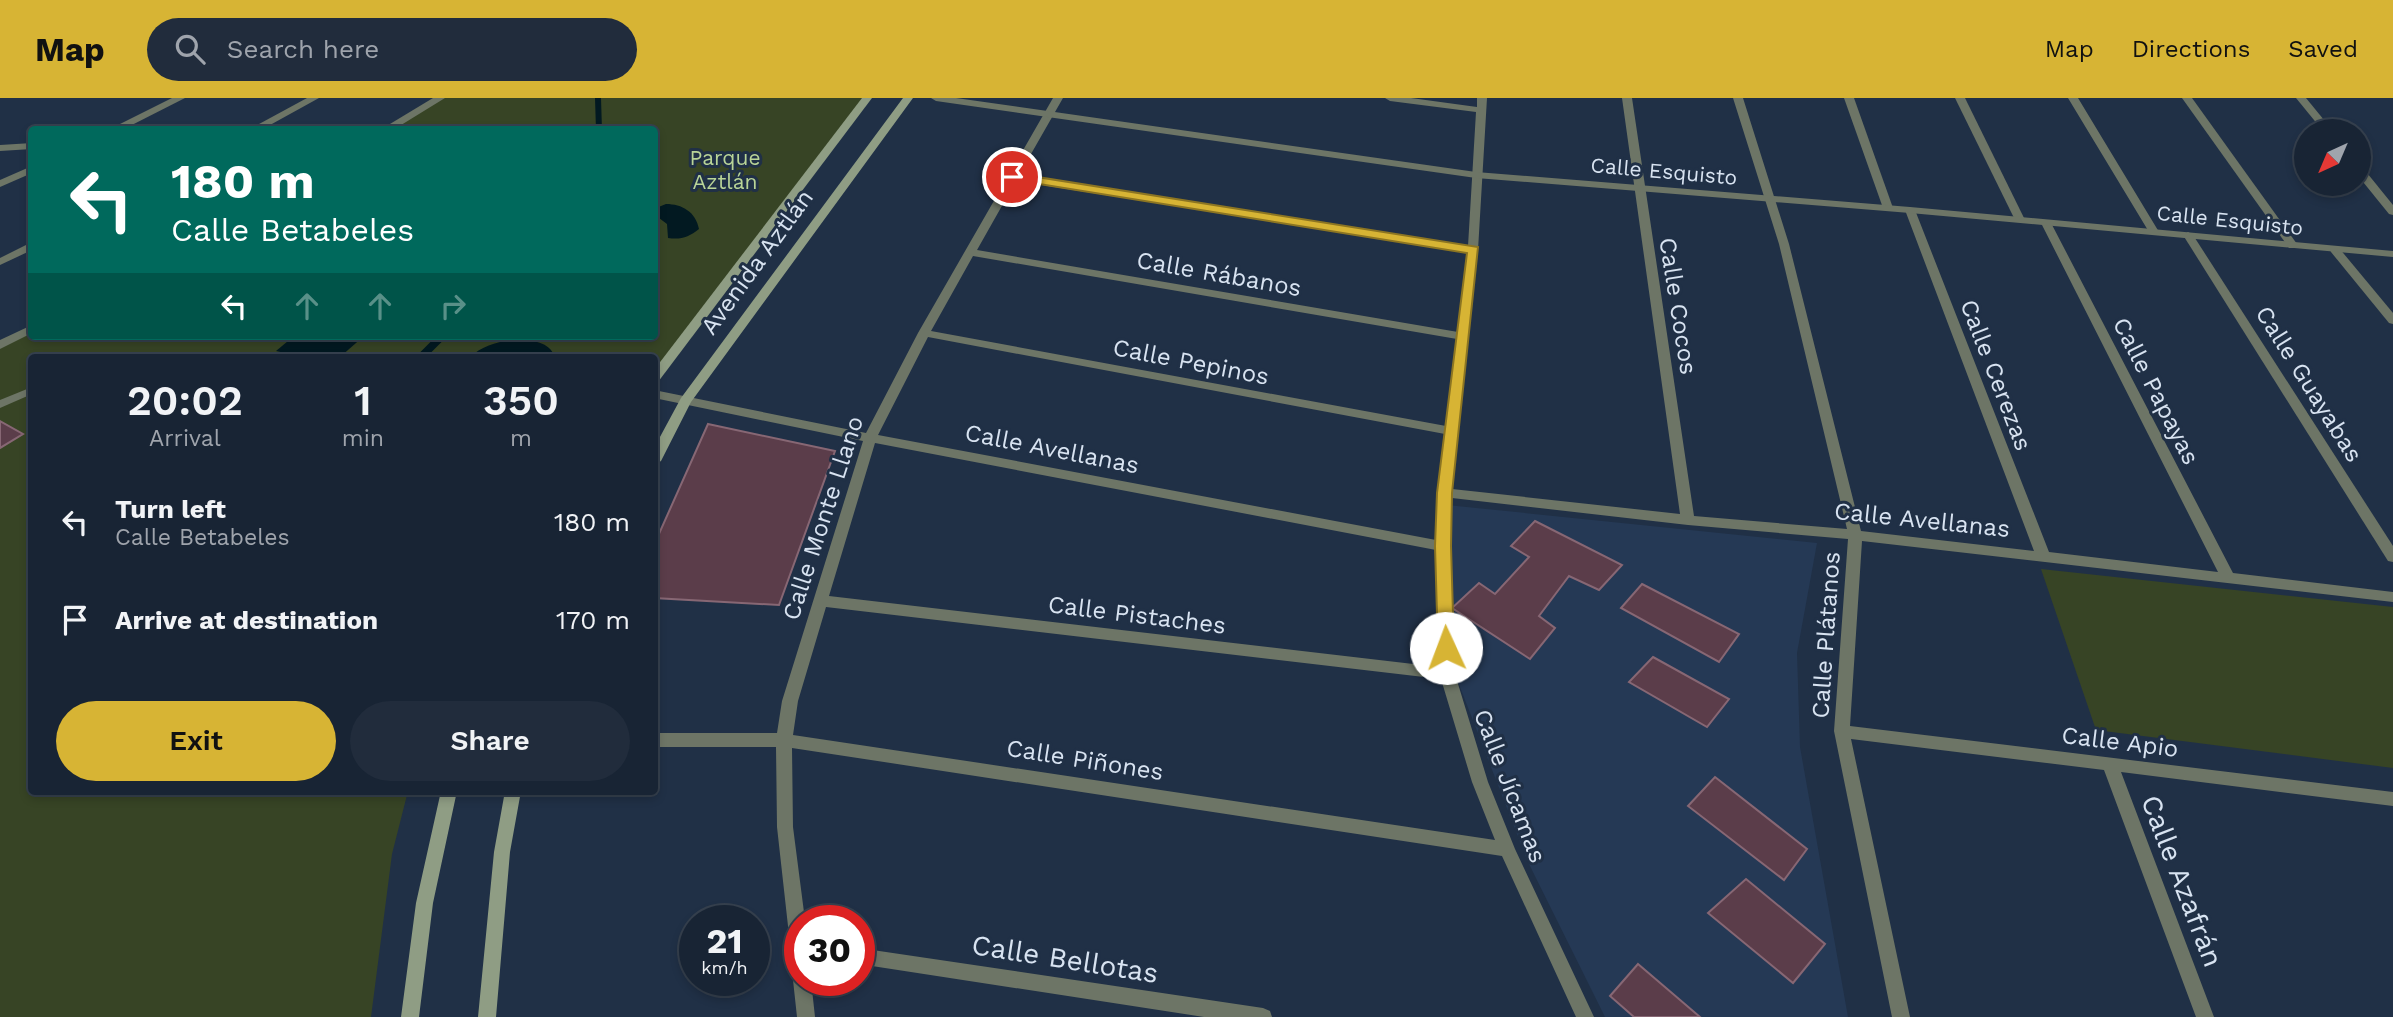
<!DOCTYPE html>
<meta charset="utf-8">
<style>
body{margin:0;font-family:"Work Sans",sans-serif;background:#212c3c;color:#f1f3f6;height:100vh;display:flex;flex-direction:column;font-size:26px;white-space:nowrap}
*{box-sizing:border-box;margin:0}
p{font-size:23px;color:#9fa4ac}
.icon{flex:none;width:38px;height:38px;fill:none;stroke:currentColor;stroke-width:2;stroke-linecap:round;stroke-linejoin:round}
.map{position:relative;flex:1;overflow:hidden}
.details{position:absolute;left:28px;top:256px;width:630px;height:441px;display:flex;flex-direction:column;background:#182434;border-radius:7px;box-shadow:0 4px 10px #0003,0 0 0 2px #36414f}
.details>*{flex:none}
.hud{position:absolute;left:28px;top:28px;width:630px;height:214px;border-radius:7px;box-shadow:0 4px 10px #0003,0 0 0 2px #36414f;background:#00695c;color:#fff;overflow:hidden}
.needle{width:46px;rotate:224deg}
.controls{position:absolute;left:2294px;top:21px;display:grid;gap:14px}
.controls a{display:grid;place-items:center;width:77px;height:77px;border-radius:50%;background:#182434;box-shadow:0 4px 10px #0003,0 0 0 2px #36414f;font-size:35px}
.speed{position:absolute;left:679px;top:807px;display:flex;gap:14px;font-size:35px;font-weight:700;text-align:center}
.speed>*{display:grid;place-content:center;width:91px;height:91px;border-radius:50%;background:#182434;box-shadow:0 4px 10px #0003,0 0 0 2px #36414f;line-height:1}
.speed small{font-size:18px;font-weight:400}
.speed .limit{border:10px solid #d22;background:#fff;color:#111}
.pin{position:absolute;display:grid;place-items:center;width:60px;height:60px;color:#fff;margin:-30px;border:4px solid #fff;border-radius:50%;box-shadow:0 2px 7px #0007}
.me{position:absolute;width:77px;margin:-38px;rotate:358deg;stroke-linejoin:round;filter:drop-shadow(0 0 5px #0008)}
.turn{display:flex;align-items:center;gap:24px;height:147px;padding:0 28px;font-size:32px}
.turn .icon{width:91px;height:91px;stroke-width:2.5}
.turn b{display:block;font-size:49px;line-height:60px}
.lanes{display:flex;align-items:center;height:66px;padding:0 28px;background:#0003;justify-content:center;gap:35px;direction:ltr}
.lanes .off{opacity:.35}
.eta{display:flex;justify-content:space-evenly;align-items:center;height:119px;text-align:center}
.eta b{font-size:42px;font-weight:600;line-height:49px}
.button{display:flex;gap:14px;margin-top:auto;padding:14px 28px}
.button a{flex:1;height:80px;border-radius:42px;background:#d7b434;color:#111;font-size:28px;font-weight:600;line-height:80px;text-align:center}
.button a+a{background:#212c3c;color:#f1f3f6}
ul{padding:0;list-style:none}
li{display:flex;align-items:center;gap:21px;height:98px;padding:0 28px}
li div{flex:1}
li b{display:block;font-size:26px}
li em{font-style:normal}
header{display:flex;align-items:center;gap:42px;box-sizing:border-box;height:98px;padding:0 35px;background:#d7b434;color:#111}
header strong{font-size:33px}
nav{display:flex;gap:38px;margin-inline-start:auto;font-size:24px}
.search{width:490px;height:63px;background:#212c3c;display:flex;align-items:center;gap:18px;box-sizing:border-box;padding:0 24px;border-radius:38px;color:#9fa4ac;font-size:26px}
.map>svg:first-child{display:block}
.built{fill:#253955}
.green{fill:#374425}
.water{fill:#021921}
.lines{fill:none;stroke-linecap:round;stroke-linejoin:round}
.stream-far1{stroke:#021921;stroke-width:6}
.stream{stroke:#021921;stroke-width:8}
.building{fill:#5b3d4a;stroke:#876774;stroke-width:2}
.service{fill:#6d7566;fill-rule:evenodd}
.minor{fill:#6d7566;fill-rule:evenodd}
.tertiary{fill:#6d7566;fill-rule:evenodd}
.secondary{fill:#8f9d84;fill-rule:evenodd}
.route{fill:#d7b434;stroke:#8c7522;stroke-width:2}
.labels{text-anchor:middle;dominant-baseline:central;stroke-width:6;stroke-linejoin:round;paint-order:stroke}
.far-park-label{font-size:21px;fill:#b9d497;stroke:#203046}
.far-street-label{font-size:21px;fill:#d8e3f1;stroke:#203046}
.street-label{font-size:24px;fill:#d8e3f1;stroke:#203046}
.near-street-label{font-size:28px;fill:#d8e3f1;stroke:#203046}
</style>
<header>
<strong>Map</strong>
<div class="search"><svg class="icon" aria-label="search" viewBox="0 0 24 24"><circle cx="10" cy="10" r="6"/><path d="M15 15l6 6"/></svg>Search here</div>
<nav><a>Map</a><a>Directions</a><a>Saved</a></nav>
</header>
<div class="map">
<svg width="2393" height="919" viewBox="0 0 2393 919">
<rect width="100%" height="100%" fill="#203046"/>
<path class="built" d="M1447 407 1817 445 1797 555 1800 649 1848 919H1605L1527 762 1455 576Z"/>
<g class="green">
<path d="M439 0H868L655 281 654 259H32V693H408L392 756 371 919H0V247L31 229 32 238H654V32L383 31Z"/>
<path d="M2041 471 2393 509V670L2096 632Z"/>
</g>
<g class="water">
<path d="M666 106C682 106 696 114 699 131 689 139 681 142 668 140L667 126 655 117 656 110Z"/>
<path d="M294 238H364L340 259H303L276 253Z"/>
<path d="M517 241C533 243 549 243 555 259H470C483 247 500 243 517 241Z"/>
</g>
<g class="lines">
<g class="stream-far1">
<path d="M598 0 599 32"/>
<path d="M439 242 443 238"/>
</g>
<path class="stream" d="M421 259 440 240"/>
</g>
<g class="building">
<path d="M0 323 23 336 0 350Z"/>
<path d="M708 326 835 353 779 507 654 500V447Z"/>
<path d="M1535 423 1622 467 1599 492 1569 478 1539 518 1555 530 1530 561 1452 510 1479 485 1495 496 1529 459 1511 448Z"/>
<path d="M1642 486 1739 536 1719 564 1621 510Z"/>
<path d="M1653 559 1729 601 1707 629 1629 584Z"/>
<path d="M1715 679 1807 751 1784 782 1688 708Z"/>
<path d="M1746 781 1825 846 1793 885 1708 815Z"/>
<path d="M1638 866 1700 919H1634L1610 898Z"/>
</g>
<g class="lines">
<path class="service" d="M32 289V296L0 310V302Z"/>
<g class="minor">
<path d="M172 0H185L122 32H108Z"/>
<path d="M307 0H319L261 32H248Z"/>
<path d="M433 0H445L393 32H380Z"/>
<path d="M1053 0H1063L1019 77 1468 148 1476 14 1390 3 1385 0H1411L1477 9V0H1487L1478 152 1452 391 1680 416 1622 0H1632L1694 418 1847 431 1779 146 1733 0H1743L1789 146 1861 433 2034 453 1905 112 1910 109 1915 112 2049 454 2218 474 2041 125 2042 123H2050L2233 475 2393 494V504L1862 443 1850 628 2393 694V708L2121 674 2214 919H2196L2104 672 1851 641 1910 919H1892L1834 633 1848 441 1688 427 1452 400 1450 448 1455 576 1488 684 1515 751 1594 919H1576L1502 758 792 650 793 729 805 822H800V863L794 861 791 855 777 729 776 649H654V635H777L782 603 863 343 654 300V292L866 335 918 235ZM1016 83 1467 154 1458 234 977 152ZM973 158 1457 241 1446 328 931 233ZM928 239 1445 336 1438 395 1436 442 878 337ZM875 345 1436 452 1439 569 829 498ZM826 509 1441 581 1472 684 1495 742 793 637 798 603Z"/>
<path d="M1844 0H1854L1893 110 1892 112 1888 113 1883 110Z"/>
<path d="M1955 0H1965L2025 122 2024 124H2016L2015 122Z"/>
<path d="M2068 0H2078L2159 134 2158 136H2150L2149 134Z"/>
<path d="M2182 0H2192L2297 146V150H2289Z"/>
<path d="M2296 0H2306L2333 33H2323Z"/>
<path d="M32 45V51L0 53V47Z"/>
<path d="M32 68V75L0 89V82Z"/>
<path d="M2359 69 2363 70 2393 107V117L2389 116 2359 79Z"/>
<path d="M2188 134 2193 137 2393 448V464L2388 463 2183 137Z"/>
<path d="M32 144V152L0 167V160Z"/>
<path d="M2335 149 2339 150 2393 215V226L2389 225 2331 154 2330 152Z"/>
<path d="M32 227V235L0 251V242Z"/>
<path d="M859 850 1263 910 1270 913 1272 919H1204L859 866Z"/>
<path d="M800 874V882H811L815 919H797L793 882 796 876Z"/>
</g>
<path class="tertiary" d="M931 0H956L1476 74 1910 109 2393 153V159L1910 115 1476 80 936 3Z"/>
<g class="secondary">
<path d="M862 0H872L658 284 654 285V272Z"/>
<path d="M903 0H913L691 304 661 363 654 367V350L681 300Z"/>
<path d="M441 693H457L433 805 419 919H401L416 805Z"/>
<path d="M505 693H521L510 754 496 919H478L494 754Z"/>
</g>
</g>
<path class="route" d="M1012 75 1478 149 1452 395 1451 448 1454 550 1452 555H1440L1438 550 1435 448 1437 395 1467 155 1008 81V76Z"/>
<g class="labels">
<g class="far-park-label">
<text x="725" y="59">Parque<tspan x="725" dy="24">Aztlán</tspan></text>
</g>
<g class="far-street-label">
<text transform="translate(1664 73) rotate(5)">Calle Esquisto</text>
<text transform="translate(2230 122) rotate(6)">Calle Esquisto</text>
</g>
<g class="street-label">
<text transform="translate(757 164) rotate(-54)">Avenida Aztlán</text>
<text transform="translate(1219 176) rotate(10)">Calle Rábanos</text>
<text transform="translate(1678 208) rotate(81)">Calle Cocos</text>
<text transform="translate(1191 264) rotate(11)">Calle Pepinos</text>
<text transform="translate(1996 277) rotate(69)">Calle Cerezas</text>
<text transform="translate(2309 286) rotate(58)">Calle Guayabas</text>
<text transform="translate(2156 293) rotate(63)">Calle Papayas</text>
<text transform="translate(1052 351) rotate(11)">Calle Avellanas</text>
<text transform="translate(823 420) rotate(-72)">Calle Monte Llano</text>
<text transform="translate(1922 422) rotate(6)">Calle Avellanas</text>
<text transform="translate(1137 517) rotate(7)">Calle Pistaches</text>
<text transform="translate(1826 537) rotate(-86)">Calle Plátanos</text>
<text transform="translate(2120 644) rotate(7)">Calle Apio</text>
<text transform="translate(1085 662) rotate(9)">Calle Piñones</text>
<text transform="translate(1510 688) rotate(69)">Calle Jícamas</text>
</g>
<g class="near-street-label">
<text transform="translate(2182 783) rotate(69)">Calle Azafrán</text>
<text transform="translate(1065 861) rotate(9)">Calle Bellotas</text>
</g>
</g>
</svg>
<div class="controls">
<a><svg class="needle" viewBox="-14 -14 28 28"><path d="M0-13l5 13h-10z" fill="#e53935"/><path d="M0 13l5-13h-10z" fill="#9fa4ac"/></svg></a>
</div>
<div class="speed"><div>21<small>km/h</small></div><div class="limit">30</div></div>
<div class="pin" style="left:1012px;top:79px;background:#d93025"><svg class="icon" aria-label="arrive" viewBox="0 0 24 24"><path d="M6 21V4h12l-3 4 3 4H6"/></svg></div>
<svg class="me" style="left:1446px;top:550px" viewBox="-20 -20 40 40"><circle r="19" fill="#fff"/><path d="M0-13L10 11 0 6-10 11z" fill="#d7b434"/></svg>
<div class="hud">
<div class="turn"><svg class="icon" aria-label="left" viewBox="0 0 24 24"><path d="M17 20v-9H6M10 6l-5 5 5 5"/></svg><div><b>180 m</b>Calle Betabeles</div></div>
<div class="lanes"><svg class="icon" aria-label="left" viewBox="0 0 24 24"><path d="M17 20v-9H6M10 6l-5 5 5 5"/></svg><svg class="icon off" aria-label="ahead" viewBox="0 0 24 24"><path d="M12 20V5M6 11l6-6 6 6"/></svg><svg class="icon off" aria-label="ahead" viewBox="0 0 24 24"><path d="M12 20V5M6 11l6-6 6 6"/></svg><svg class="icon off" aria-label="right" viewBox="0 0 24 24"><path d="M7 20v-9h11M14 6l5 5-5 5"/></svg></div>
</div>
<section class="details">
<div class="eta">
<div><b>20:02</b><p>Arrival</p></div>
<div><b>1</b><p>min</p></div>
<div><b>350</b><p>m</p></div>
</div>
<ul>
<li><svg class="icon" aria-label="left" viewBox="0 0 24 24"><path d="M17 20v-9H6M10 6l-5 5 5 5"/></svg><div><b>Turn left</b><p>Calle Betabeles</p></div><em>180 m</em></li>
<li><svg class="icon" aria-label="arrive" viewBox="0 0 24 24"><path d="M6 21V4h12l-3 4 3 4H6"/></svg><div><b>Arrive at destination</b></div><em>170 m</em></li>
</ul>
<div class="button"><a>Exit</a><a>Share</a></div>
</section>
</div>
